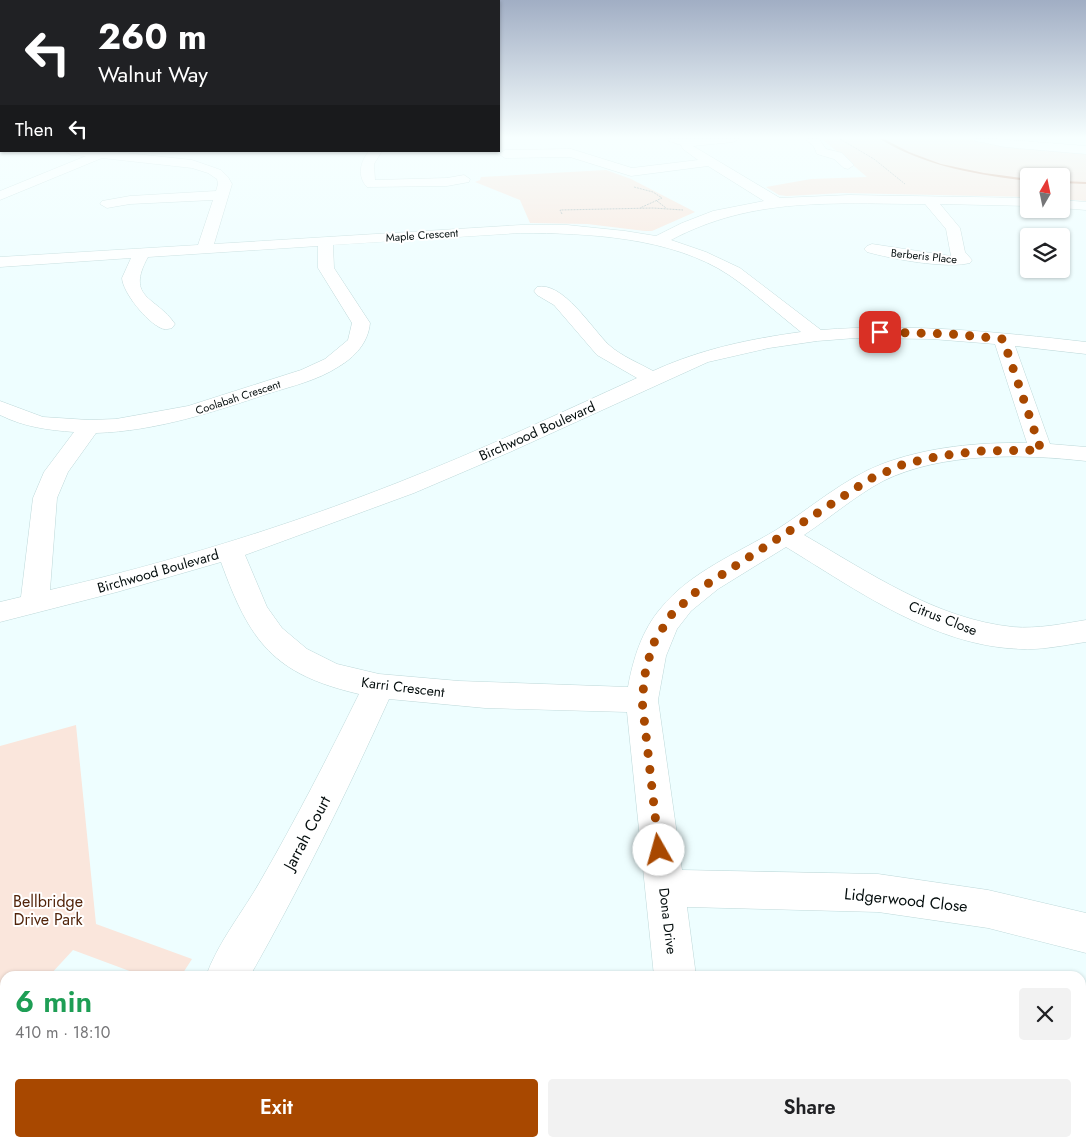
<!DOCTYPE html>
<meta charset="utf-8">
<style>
body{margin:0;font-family:Jost,sans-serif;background:#f2f2f2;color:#202124;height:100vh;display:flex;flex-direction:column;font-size:19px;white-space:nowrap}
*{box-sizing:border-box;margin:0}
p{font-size:16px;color:#757577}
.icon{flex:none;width:28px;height:28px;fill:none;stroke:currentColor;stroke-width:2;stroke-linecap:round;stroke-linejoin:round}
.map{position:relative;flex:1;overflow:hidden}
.details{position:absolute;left:0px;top:971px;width:1086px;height:176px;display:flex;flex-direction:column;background:#fff;border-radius:15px 15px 0 0;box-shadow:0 1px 4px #0004}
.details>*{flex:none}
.guide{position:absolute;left:0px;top:0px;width:500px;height:152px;box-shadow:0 1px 4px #0004;background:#202124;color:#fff;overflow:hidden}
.needle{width:32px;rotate:9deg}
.tools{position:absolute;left:1020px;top:168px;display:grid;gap:10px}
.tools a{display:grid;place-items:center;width:50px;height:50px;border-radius:5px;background:#fff;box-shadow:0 1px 4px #0004;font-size:25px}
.pin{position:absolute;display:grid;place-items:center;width:42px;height:42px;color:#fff;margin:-21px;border-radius:10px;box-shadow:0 2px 8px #0006}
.me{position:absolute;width:55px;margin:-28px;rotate:353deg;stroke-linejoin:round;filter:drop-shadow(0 0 4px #0008)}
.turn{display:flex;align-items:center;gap:18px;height:105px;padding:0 15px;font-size:22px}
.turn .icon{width:65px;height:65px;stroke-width:2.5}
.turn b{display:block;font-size:35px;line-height:42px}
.then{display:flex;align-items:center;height:48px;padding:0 15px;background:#0003;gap:10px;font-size:19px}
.round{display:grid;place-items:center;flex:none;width:52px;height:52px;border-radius:5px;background:#f2f2f2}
.summary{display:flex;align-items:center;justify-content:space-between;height:85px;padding:0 15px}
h1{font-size:30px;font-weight:600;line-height:38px;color:#1e9e55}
.action{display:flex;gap:10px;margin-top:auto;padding:10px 15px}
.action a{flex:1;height:58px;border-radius:5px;background:#a84800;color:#fff;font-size:20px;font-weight:600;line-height:58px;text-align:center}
.action a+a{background:#f2f2f2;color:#202124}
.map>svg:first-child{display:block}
.green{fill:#fae6dc}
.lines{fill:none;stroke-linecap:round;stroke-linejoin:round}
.stream{fill:#d7a68e;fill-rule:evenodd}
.minor-casing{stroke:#bdd8d9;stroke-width:1}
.path{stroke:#a8b6b7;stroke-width:1;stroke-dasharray:2 1;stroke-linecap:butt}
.minor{fill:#fff;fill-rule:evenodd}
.route{stroke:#a84800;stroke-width:9;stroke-dasharray:0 16.2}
.labels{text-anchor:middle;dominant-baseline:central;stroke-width:4;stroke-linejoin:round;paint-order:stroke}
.far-street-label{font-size:11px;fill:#050e0e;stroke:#fff}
.street-label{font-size:14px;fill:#050e0e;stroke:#fff}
.near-street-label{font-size:16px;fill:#050e0e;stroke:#fff}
.near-park-label{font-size:16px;fill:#52240a;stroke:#fff}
</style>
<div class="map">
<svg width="1086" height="1147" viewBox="0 0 1086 1147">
<rect width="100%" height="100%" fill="#eefeff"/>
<g class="green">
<path d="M822 139H971L1021 149 1086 153V201L1061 199V176H1029V197L843 193 787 196 779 195 766 187 811 179 867 177Z"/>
<path d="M606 170 631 179 695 212 652 231H645L587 224 530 223 520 200 475 182 480 180 481 177Z"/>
<path d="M76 725 96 924 192 959 181 976H143L73 950 49 976H5V1024L0 1030V746Z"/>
</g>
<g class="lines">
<g class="stream">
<path d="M880 139 886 140 909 152 941 164 984 173 1029 179V181C977 175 924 166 880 139Z"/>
<path d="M1061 181 1086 182V184L1061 183Z"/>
</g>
<defs>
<g id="minor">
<path d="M667 139H739L733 142 693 146 780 198 849 195 1029 198V206L940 204 960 228 965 252 972 260 970 263C945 269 892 259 867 252L864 249 867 246 872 244 951 256 946 229 925 204C835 204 754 196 671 240L706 252 740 268 821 330C910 323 998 332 1086 342V354L1015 346 1050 444 1086 447V461C1022 454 942 452 883 481 855 496 831 517 804 535 870 573 936 619 1013 627 1038 629 1062 624 1086 620V642C1065 645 1043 650 1022 649 935 647 857 590 786 547L718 589 691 611 677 629 666 656 658 700 682 870 878 874 988 890 1086 913V953L988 928 878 912 687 907 696 976H654L627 712 485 708 389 699C346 794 301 886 250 976H206C218 942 243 912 261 880 296 819 328 757 359 694 273 674 250 642 221 562L117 592 0 622V602L21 597 33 498 44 472 74 432C48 430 24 427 0 415V401L43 417 89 420 116 419 188 406 301 370 325 359 348 340 352 323 318 268V246L148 257C125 299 156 296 175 324L172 328C168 329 165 330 161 328 147 322 123 293 122 278L131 258 0 267V257L198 245 213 200 130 204 107 208 100 204 102 201 130 196 216 191 218 184 217 179 208 173 192 168 102 158 0 200V191L86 156 71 155 65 151H107L192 160 221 170 228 177 232 184 214 244 521 225H567L625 231 656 236 682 223 713 211 764 201 708 166 631 176 570 157 505 158 499 154 505 150 571 149 632 168 698 160 683 149 681 145 669 141ZM521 233C587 233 672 237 729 275 754 292 777 313 801 332 750 339 701 349 653 371 639 363 621 356 609 345 592 329 563 281 537 287L534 291 537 295 554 305 597 355 637 378C558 414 479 451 397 483 285 527 168 563 50 590L57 498 68 472 96 433C156 431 214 412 270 393 293 386 318 380 338 367 355 357 368 343 370 323L334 268 333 245ZM856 338 932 339 995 344 1027 443C979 442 927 447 882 464 843 479 811 508 776 530 738 553 690 572 661 608 642 630 633 659 628 687L459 681 379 674 337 664 307 649 282 628 267 607 245 555 414 493 510 452 708 362 769 348 817 341Z"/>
<path d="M806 139H819L826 149 842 153 854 165 848 169 844 168 834 159 817 154 814 147Z"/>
<path d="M974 139H996L1086 146V154L1005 147 976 141Z"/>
<rect x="0" y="142" width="1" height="6"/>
<path d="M369 151H382L374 164 375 180 447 178 464 175 470 179 469 182 447 186 367 187C357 176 360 162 369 151Z"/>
<path d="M1061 200 1086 202V210L1061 208Z"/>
<path d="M125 1142H173L172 1147H124Z"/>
<rect x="661" y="1142" width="48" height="5"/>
</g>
</defs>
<use href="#minor" class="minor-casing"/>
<g class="path">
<path d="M840 139 874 159 905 184"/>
<path d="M634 187 653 192 662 198 640 208"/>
<path d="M657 201 666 208"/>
<path d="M562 214 560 210 653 208 683 210"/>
</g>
<use href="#minor" class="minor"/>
</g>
<linearGradient id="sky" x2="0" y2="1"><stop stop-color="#a1aec4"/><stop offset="0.46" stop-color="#f7ffff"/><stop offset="1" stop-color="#f7ffff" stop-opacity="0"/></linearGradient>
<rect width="1086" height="299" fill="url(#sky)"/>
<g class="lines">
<path class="route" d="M659 850 642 700 646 667 655 640 672 614 698 590 870 479 904 464 940 456 980 451 1041 450 1003 339 951 334 880 332"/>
</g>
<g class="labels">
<g class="far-street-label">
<text transform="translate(422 235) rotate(-4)">Maple Crescent</text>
<text transform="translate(924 256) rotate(6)">Berberis Place</text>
<text transform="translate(238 397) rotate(-18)">Coolabah Crescent</text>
</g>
<g class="street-label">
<text transform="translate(537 431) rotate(-24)">Birchwood Boulevard</text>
<text transform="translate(158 571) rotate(-16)">Birchwood Boulevard</text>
<text transform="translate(943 618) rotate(21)">Citrus Close</text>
<text transform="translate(403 687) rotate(7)">Karri Crescent</text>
<text transform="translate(668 921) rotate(83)">Dona Drive</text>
</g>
<g class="near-street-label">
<text transform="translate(307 833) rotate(-62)">Jarrah Court</text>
<text transform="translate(906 900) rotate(6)">Lidgerwood Close</text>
</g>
<g class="near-park-label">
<text x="48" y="901">Bellbridge<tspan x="48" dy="18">Drive Park</tspan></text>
</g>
</g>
</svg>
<div class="tools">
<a><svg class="needle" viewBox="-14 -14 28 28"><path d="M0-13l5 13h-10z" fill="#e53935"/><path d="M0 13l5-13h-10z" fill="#757577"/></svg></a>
<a><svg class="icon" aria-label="layers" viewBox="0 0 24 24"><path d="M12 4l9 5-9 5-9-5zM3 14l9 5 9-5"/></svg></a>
</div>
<div class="pin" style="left:880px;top:332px;background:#d93025"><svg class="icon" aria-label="arrive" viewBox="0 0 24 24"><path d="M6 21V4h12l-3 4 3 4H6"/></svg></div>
<svg class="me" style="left:659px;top:850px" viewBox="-20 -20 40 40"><circle r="19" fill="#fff"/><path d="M0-13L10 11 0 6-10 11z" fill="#a84800"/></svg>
<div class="guide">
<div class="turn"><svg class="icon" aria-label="left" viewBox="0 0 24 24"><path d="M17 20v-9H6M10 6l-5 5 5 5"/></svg><div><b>260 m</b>Walnut Way</div></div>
<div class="then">Then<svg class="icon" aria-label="left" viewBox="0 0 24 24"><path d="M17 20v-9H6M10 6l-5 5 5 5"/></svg></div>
</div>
<section class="details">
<div class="summary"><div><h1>6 min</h1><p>410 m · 18:10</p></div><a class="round"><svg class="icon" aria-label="close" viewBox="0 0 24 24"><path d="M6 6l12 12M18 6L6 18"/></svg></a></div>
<div class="action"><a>Exit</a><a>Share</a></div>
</section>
</div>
